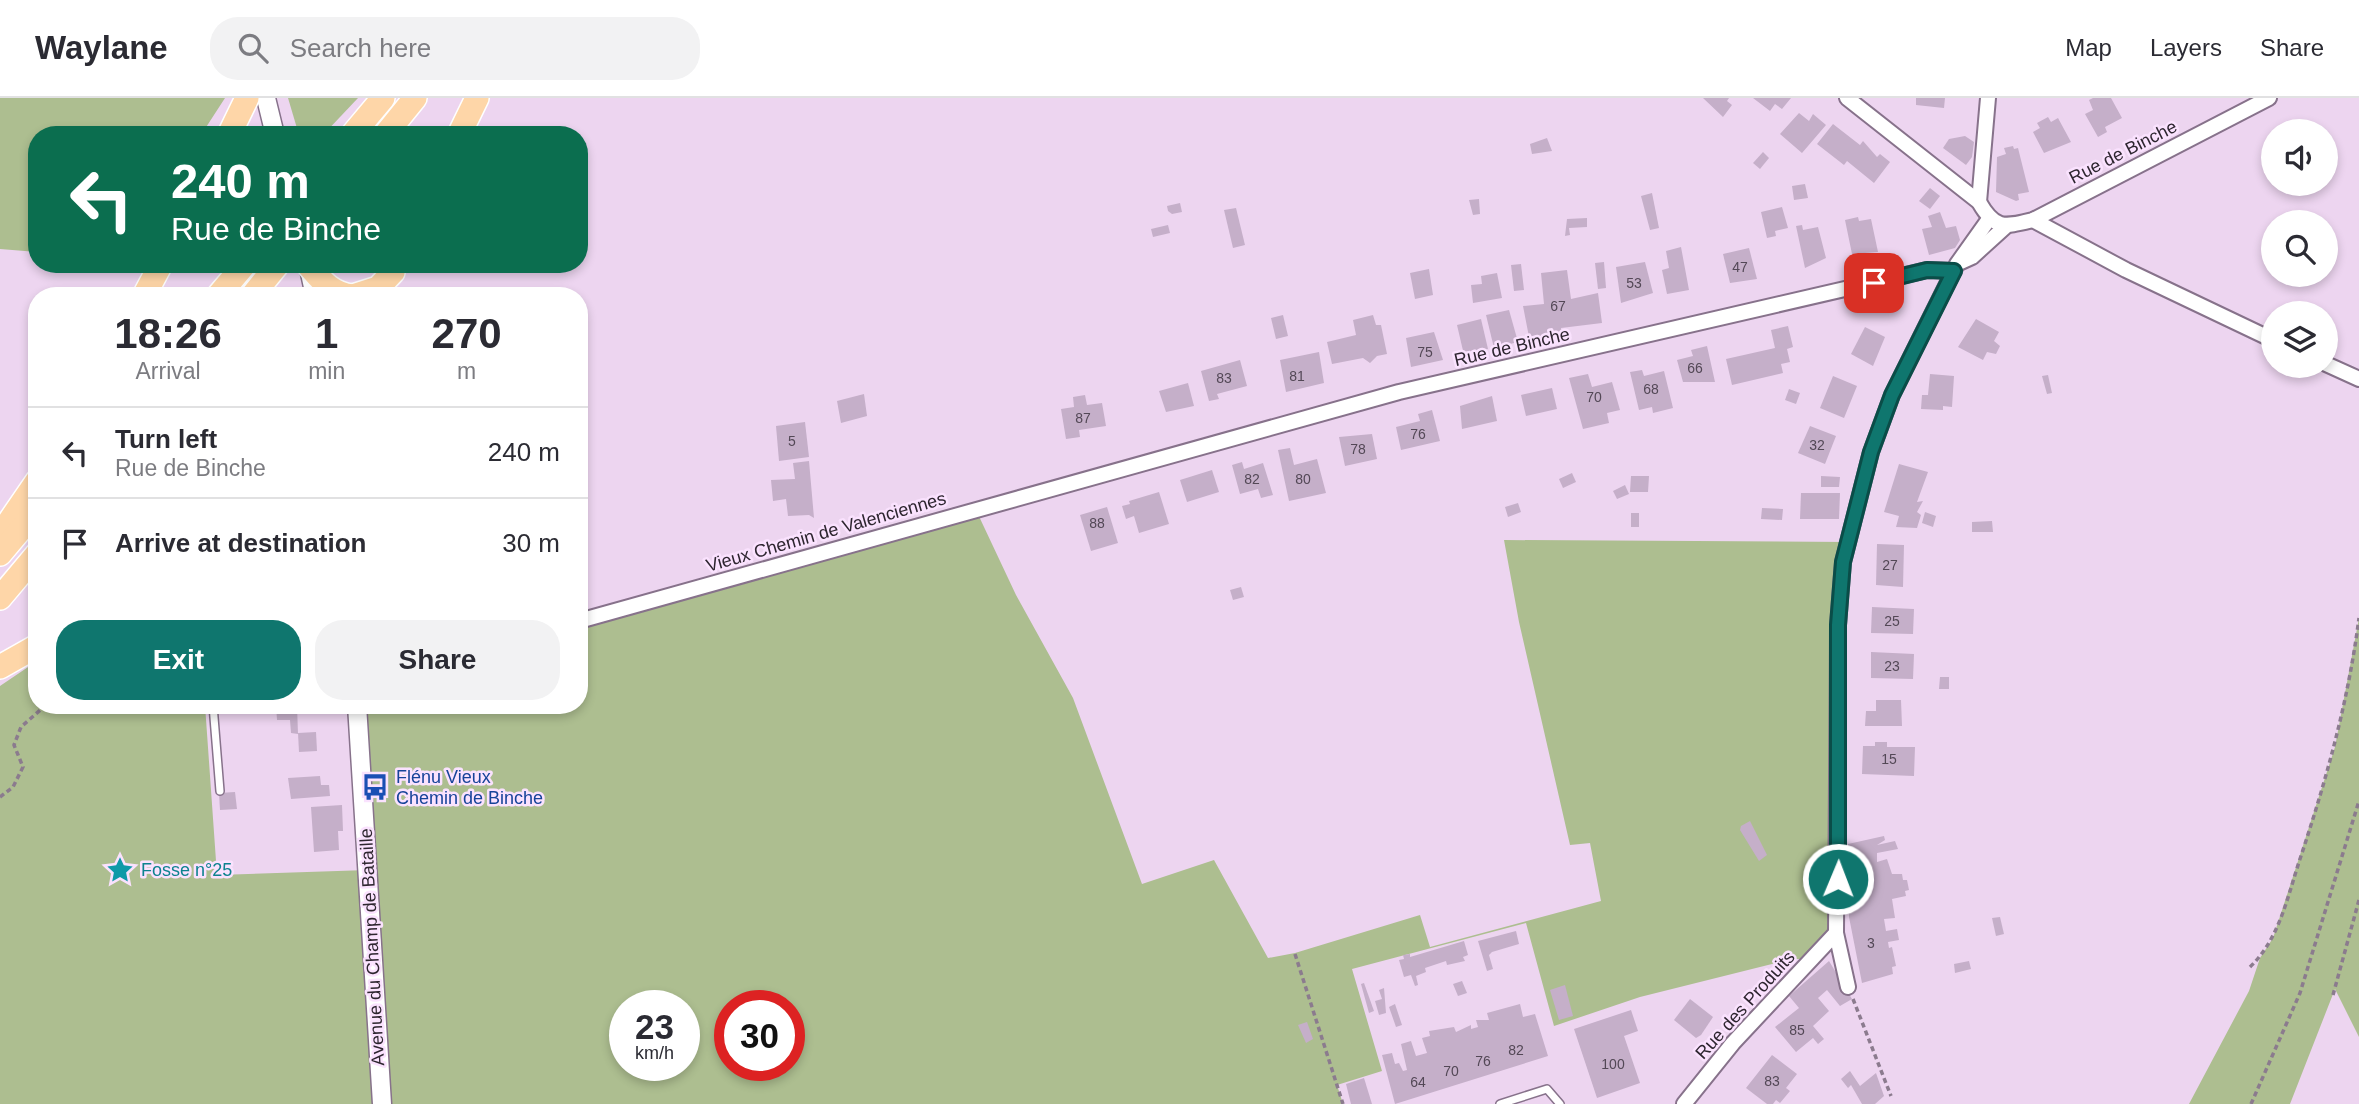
<!DOCTYPE html>
<meta charset="utf-8">
<style>
body{margin:0;font-family:Helvetica,sans-serif;background:#f2f2f3;color:#2b2b33;height:100vh;display:flex;flex-direction:column;font-size:26px;white-space:nowrap}
*{box-sizing:border-box;margin:0}
p{font-size:23px;color:#7c7c81}
.icon{flex:none;width:38px;height:38px;fill:none;stroke:currentColor;stroke-width:2;stroke-linecap:round;stroke-linejoin:round}
.map{position:relative;flex:1;overflow:hidden}
.side{position:absolute;left:28px;top:189px;width:560px;height:427px;display:flex;flex-direction:column;background:#fff;border-radius:28px;box-shadow:0 4px 10px #0003}
.side>*{flex:none}
.banner{position:absolute;left:28px;top:28px;width:560px;height:147px;border-radius:28px;box-shadow:0 4px 10px #0003;background:#0b6e4f;color:#fff;overflow:hidden}
.buttons{position:absolute;left:2261px;top:21px;display:grid;gap:14px}
.buttons a{display:grid;place-items:center;width:77px;height:77px;border-radius:50%;background:#fff;box-shadow:0 4px 10px #0003;font-size:35px}
.speed{position:absolute;left:609px;top:892px;display:flex;gap:14px;font-size:35px;font-weight:700;text-align:center}
.speed>*{display:grid;place-content:center;width:91px;height:91px;border-radius:50%;background:#fff;box-shadow:0 4px 10px #0003;line-height:1}
.speed small{font-size:18px;font-weight:400}
.speed .limit{border:10px solid #d22;background:#fff;color:#111}
.pin{position:absolute;display:grid;place-items:center;width:60px;height:60px;color:#fff;margin:-30px;border-radius:14px;box-shadow:0 4px 10px #0006}
.me{position:absolute;width:77px;margin:-38px;rotate:1deg;stroke-linejoin:round;filter:drop-shadow(0 0 5px #0008)}
.turn{display:flex;align-items:center;gap:24px;height:147px;padding:0 28px;font-size:32px}
.turn .icon{width:91px;height:91px;stroke-width:2.5}
.turn b{display:block;font-size:49px;line-height:60px}
.eta{display:flex;justify-content:space-evenly;align-items:center;height:119px;text-align:center}
.eta b{font-size:42px;font-weight:600;line-height:49px}
.action{display:flex;gap:14px;margin-top:auto;padding:14px 28px}
.action a{flex:1;height:80px;border-radius:28px;background:#0f766e;color:#fff;font-size:28px;font-weight:600;line-height:80px;text-align:center}
.action a+a{background:#f2f2f3;color:#2b2b33}
ul{padding:0;list-style:none}
li{display:flex;align-items:center;gap:21px;height:91px;padding:0 28px;border-top:2px solid #e1e1e2}
li div{flex:1}
li b{display:block;font-size:26px}
li em{font-style:normal}
header{display:flex;align-items:center;gap:42px;box-sizing:border-box;height:98px;padding:0 35px;background:#fff;border-bottom:2px solid #e1e1e2}
header strong{font-size:33px}
nav{display:flex;gap:38px;margin-inline-start:auto;font-size:24px}
.search{width:490px;height:63px;background:#f2f2f3;display:flex;align-items:center;gap:18px;box-sizing:border-box;padding:0 24px;border-radius:28px;color:#7c7c81;font-size:26px}
.map>svg:first-child{display:block}
.green{fill:#adbe90;fill-rule:evenodd}
.building{fill:#c5afc9}
.lines{fill:none;stroke-linecap:round;stroke-linejoin:round}
.service-casing{stroke:#87728b;stroke-width:10}
.minor-casing{stroke:#87728b;stroke-width:18}
.tertiary-casing{stroke:#87728b;stroke-width:21}
.trunk-casing{stroke:#fff;stroke-width:26}
.path{stroke:#8b7b8e;stroke-width:3.5;stroke-dasharray:5 3.5;stroke-linecap:butt}
.service{stroke:#fff;stroke-width:7}
.minor{stroke:#fff;stroke-width:14}
.tertiary{stroke:#fff;stroke-width:18}
.trunk{stroke:#fed6a8;stroke-width:23}
.route-casing{stroke:#0a4d48;stroke-width:18}
.route{stroke:#0f766e;stroke-width:12}
.labels{text-anchor:middle;dominant-baseline:central;stroke-width:5;stroke-linejoin:round;paint-order:stroke}
.number-label{font-size:14px;fill:#534856}
.street-label{font-size:18px;fill:#2d252f;stroke:#fae2fe}
.transit-label{font-size:18px;fill:#164399;stroke:#fae2fe;text-anchor:start}
.culture-label{font-size:18px;fill:#0d838f;stroke:#fae2fe;text-anchor:start}
</style>
<header>
<strong>Waylane</strong>
<div class="search"><svg class="icon" aria-label="search" viewBox="0 0 24 24"><circle cx="10" cy="10" r="6"/><path d="M15 15l6 6"/></svg>Search here</div>
<nav><a>Map</a><a>Layers</a><a>Share</a></nav>
</header>
<div class="map">
<svg width="2359" height="1006" viewBox="0 0 2359 1006">
<rect width="100%" height="100%" fill="#edd5f0"/>
<g class="green">
<path d="M0 0H225L201 37H37V154L0 151Z"/>
<path d="M288 0H358L323 37H299Z"/>
<path d="M976 412 1016 497 1073 600 1142 786 1214 762 1268 860 1295 855 1420 817 1430 849 1601 803 1590 745 1570 747 1519 524 1504 442 1848 444 1843 464 1836 835 1812 861H1792L1640 899 1554 928 1526 825 1352 871 1382 973 1337 987 1343 1006H0V588L37 563V607H205L217 777 368 772 357 607H579V523ZM625 908H684V968H625ZM730 908H789V968H730Z"/>
<path d="M2359 520V939L2335 891 2290 1006H2189L2249 893 2260 860 2273 840 2335 649Z"/>
</g>
<g class="building">
<path d="M1703 0H1729L1727 3 1732 7 1723 19Z"/>
<path d="M1753 0H1791L1782 11 1775 6 1770 13Z"/>
<path d="M1916 0H1945L1944 10 1916 7Z"/>
<path d="M2093 0H2111L2122 20 2105 29 2107 34 2098 39 2085 16 2093 12 2089 2Z"/>
<path d="M1799 15 1809 23 1813 16 1826 27 1802 55 1780 36Z"/>
<path d="M2048 19 2051 24 2058 20 2071 44 2044 55 2033 34 2040 30 2037 25Z"/>
<path d="M1833 26 1860 47 1863 43 1877 59 1880 56 1890 64 1874 85 1847 63 1844 67 1817 46Z"/>
<path d="M1965 38 1974 44 1972 59 1966 67 1943 50 1949 41Z"/>
<path d="M1547 40 1552 53 1532 56 1530 46Z"/>
<path d="M2013 48 2014 51 2018 50 2029 94 2018 96 2019 102 2016 103 1996 94 1997 59 2006 56 2004 50Z"/>
<path d="M1763 54 1769 60 1760 71 1753 65Z"/>
<path d="M1805 86 1808 100 1794 102 1792 88Z"/>
<path d="M1930 90 1940 98 1930 111 1919 103Z"/>
<path d="M1652 95 1659 130 1650 132 1641 98Z"/>
<path d="M1479 101 1480 116 1473 117 1469 102Z"/>
<path d="M1180 105 1182 114 1172 116 1168 113 1167 108Z"/>
<path d="M1782 109 1788 130 1775 133 1776 138 1767 140 1761 114Z"/>
<path d="M1236 110 1245 147 1233 150 1224 112Z"/>
<path d="M1940 114 1946 130 1956 128 1960 142 1955 150 1929 157 1922 131 1932 129 1928 118Z"/>
<path d="M1858 119 1859 123 1871 121 1878 154 1852 156 1845 122Z"/>
<path d="M1587 120V129L1569 130 1570 137 1565 138 1567 121Z"/>
<path d="M1168 127 1170 135 1153 139 1151 131Z"/>
<path d="M1802 127 1803 132 1818 129 1826 160 1805 170 1796 128Z"/>
<path d="M1681 149 1689 192 1667 196 1662 172 1669 170 1666 153Z"/>
<path d="M1749 150 1757 181 1730 185 1723 156Z"/>
<path d="M1604 164 1606 190 1598 191 1595 165Z"/>
<path d="M1645 164 1653 195 1621 205 1616 169Z"/>
<path d="M1521 166 1524 192 1514 193 1511 167Z"/>
<path d="M1429 171 1433 197 1415 201 1410 175Z"/>
<path d="M1567 172 1571 201 1598 195 1602 225 1561 230 1562 240 1530 244 1523 208 1544 206 1541 175Z"/>
<path d="M1497 175 1502 200 1473 205 1471 187 1482 186 1481 178Z"/>
<path d="M1509 212 1518 244 1494 250 1486 217Z"/>
<path d="M1283 217 1288 238 1276 241 1271 220Z"/>
<path d="M1373 217 1376 227H1381L1387 256 1377 258 1370 265 1363 260 1332 266 1327 244 1356 237 1353 222Z"/>
<path d="M1481 221 1488 251 1464 257 1457 227Z"/>
<path d="M1976 221 1999 234 1994 243 2000 248 1996 256 1987 254 1983 262 1958 249Z"/>
<path d="M1788 228 1793 249 1787 251 1790 264 1781 266 1783 275 1732 287 1726 261 1775 250 1771 232Z"/>
<path d="M1865 229 1885 239 1873 268 1851 256Z"/>
<path d="M1434 234 1443 262 1411 269 1406 240Z"/>
<path d="M1707 248 1715 284H1683L1677 262 1693 258 1691 252Z"/>
<path d="M1319 254 1324 285 1286 294 1280 262Z"/>
<path d="M1240 262 1247 288 1217 296 1219 301 1209 303 1201 273Z"/>
<path d="M1642 272 1644 278 1664 273 1673 310 1653 315 1652 309 1639 312 1630 274Z"/>
<path d="M1588 276 1592 289 1612 284 1620 312 1607 315 1609 325 1583 331 1569 280Z"/>
<path d="M1930 276 1954 278 1952 309 1943 308V312L1921 311 1922 297H1928Z"/>
<path d="M2048 277 2052 295 2047 296 2042 278Z"/>
<path d="M1833 278 1857 288 1844 320 1820 310Z"/>
<path d="M1188 285 1194 308 1166 314 1159 293Z"/>
<path d="M1552 290 1557 311 1526 318 1521 297Z"/>
<path d="M1789 291 1800 295 1796 306 1785 302Z"/>
<path d="M864 296 867 318 841 325 837 303Z"/>
<path d="M1085 297 1087 307 1102 305 1106 328 1079 332 1080 339 1066 341 1061 311 1074 309 1073 299Z"/>
<path d="M1492 298 1497 323 1462 331 1460 308Z"/>
<path d="M1432 312 1440 343 1401 352 1396 329 1420 323 1418 316Z"/>
<path d="M805 324 809 359 779 363 776 328Z"/>
<path d="M1810 328 1836 338 1825 366 1798 355Z"/>
<path d="M1372 336 1377 361 1345 368 1339 339Z"/>
<path d="M1290 350 1294 367 1317 361 1326 395 1289 403 1278 352Z"/>
<path d="M809 363 814 420 809 417 788 418 786 401 773 403 771 382 795 381 793 365Z"/>
<path d="M1242 364 1244 371 1263 365 1273 397 1261 400 1258 391 1240 396 1232 367Z"/>
<path d="M1899 366 1928 374 1917 404 1923 403 1917 414 1921 417 1917 430 1896 429 1899 418 1884 414Z"/>
<path d="M1212 372 1219 394 1187 404 1180 382Z"/>
<path d="M1572 375 1576 384 1563 390 1559 381Z"/>
<path d="M1631 378H1649L1648 394H1630Z"/>
<path d="M1821 378 1840 379 1839 389H1821Z"/>
<path d="M1625 387 1629 396 1617 401 1613 393Z"/>
<path d="M1159 394 1169 426 1139 435 1134 418 1126 421 1122 408 1130 406 1129 403Z"/>
<path d="M1801 395H1840L1839 421H1800Z"/>
<path d="M1518 405 1521 414 1508 419 1505 409Z"/>
<path d="M1107 409 1118 445 1091 453 1080 417Z"/>
<path d="M1762 410 1783 411 1782 422 1761 421Z"/>
<path d="M1925 414 1936 418 1933 429 1922 425Z"/>
<rect x="1631" y="415" width="8" height="14"/>
<path d="M1992 423 1993 434H1972V424Z"/>
<path d="M1877 446 1904 447 1903 489 1876 487Z"/>
<path d="M1241 489 1244 499 1233 502 1230 492Z"/>
<path d="M1872 509 1914 511 1913 536 1871 535Z"/>
<path d="M1871 554 1914 556 1913 581 1871 580Z"/>
<path d="M1940 579H1949V591H1939Z"/>
<path d="M1876 602H1901L1902 628H1865L1866 613H1876Z"/>
<path d="M276 607H297L298 636 291 635 290 622H277Z"/>
<path d="M316 634 317 653 299 654 298 635Z"/>
<path d="M1875 644H1887V649H1915L1914 678 1862 676 1863 648H1875Z"/>
<path d="M320 678 321 687H329L330 698 291 701 288 680Z"/>
<path d="M235 694 237 711 220 712 219 695Z"/>
<path d="M342 707 343 733H338L339 752 314 754 311 709Z"/>
<path d="M1750 723 1767 757 1759 763 1740 732 1741 728Z"/>
<path d="M1884 738 1885 742 1877 747 1895 743 1898 751 1877 755V764L1887 761 1892 776H1902L1903 782H1907L1909 792 1905 793 1906 798 1892 801 1895 820 1884 821 1886 833 1897 831 1899 842 1888 844 1889 850 1892 849 1896 868 1892 869 1893 876 1862 885 1849 819 1848 746Z"/>
<path d="M2000 819 2004 836 1996 838 1992 820Z"/>
<path d="M1516 833 1519 846 1492 854 1489 857 1493 871 1487 873 1478 843Z"/>
<path d="M1464 843 1468 857 1463 859 1465 863 1447 867 1446 863 1425 870 1426 874 1416 878 1418 887 1415 888 1411 877 1404 879 1399 862 1404 861 1403 857 1410 856V859Z"/>
<path d="M1829 863 1852 901 1840 908 1827 892 1818 900 1829 913 1813 928 1824 941 1818 946 1813 940 1796 954 1775 929 1799 910 1789 898Z"/>
<path d="M1969 863 1971 871 1955 875 1954 866Z"/>
<path d="M1462 883 1467 895 1458 898 1453 886Z"/>
<path d="M1364 885 1374 913 1369 915 1361 886Z"/>
<path d="M1565 887 1573 918 1559 922 1550 892Z"/>
<path d="M1384 890 1386 915 1379 917 1375 903 1382 901 1379 892Z"/>
<path d="M1690 901 1713 919 1701 937 1696 940 1674 922Z"/>
<path d="M1395 906 1402 927 1396 929 1389 909Z"/>
<path d="M1520 906 1523 919 1535 916 1548 958 1395 1006 1382 957 1392 955 1395 966 1399 965 1403 973 1407 972 1401 946 1411 943 1416 958 1427 955 1422 940 1430 938 1429 933 1454 929 1456 934 1471 927V931L1478 929 1476 922H1489L1487 915Z"/>
<path d="M1631 912 1638 933 1624 938 1640 985 1597 1000 1574 931Z"/>
<path d="M1307 924 1313 941 1306 945 1298 927Z"/>
<path d="M1772 957 1797 976 1786 990 1790 993 1780 1005 1776 1002 1773 1006H1767L1746 990Z"/>
<path d="M1850 973 1860 988 1876 975 1884 998 1875 1006H1862L1851 987 1848 990 1841 981Z"/>
<path d="M1364 980 1372 1006H1351L1346 986Z"/>
</g>
<g class="lines">
<defs>
<g id="service">
<path d="M213 607 220 693"/>
<path d="M1500 1006 1547 991 1560 1006"/>
</g>
<g id="minor">
<path d="M1847 0 1979 104C1995 132 2004 129 2033 122L2269 0"/>
<path d="M1979 104 1988 0"/>
<path d="M2033 122 2126 172 2273 242"/>
<path d="M1961 164 1972 159 2005 129"/>
<path d="M2326 266 2359 281"/>
<path d="M579 523 1399 294 1927 172 1954 173"/>
<path d="M1848 889 1836 835 1838 527 1843 464 1871 354 1892 297 1957 166 1989 121"/>
<path d="M1684 1006 1733 945 1836 835"/>
</g>
<g id="tertiary">
<path d="M266 0 275 37"/>
<path d="M308 166 315 198"/>
<path d="M357 607 382 1006"/>
</g>
<g id="trunk">
<path d="M229 37 247 0"/>
<path d="M352 37 383 0"/>
<path d="M385 37 415 0"/>
<path d="M459 37 477 0"/>
<path d="M309 168C322 183 331 195 352 198"/>
<path d="M144 198 161 166"/>
<path d="M218 198 245 166"/>
<path d="M252 198 278 166"/>
<path d="M353 198 378 190 393 174"/>
<path d="M0 437 37 383"/>
<path d="M0 456 37 412"/>
<path d="M0 500 37 456"/>
<path d="M0 569 37 548"/>
</g>
</defs>
<use href="#service" class="service-casing"/>
<use href="#minor" class="minor-casing"/>
<use href="#tertiary" class="tertiary-casing"/>
<use href="#trunk" class="trunk-casing"/>
<g class="path">
<path d="M0 699 13 689 23 669 14 647 21 629 46 607"/>
<path d="M1295 856 1343 1006"/>
<path d="M2250 869C2279 841 2287 801 2299 764 2326 683 2348 605 2359 520"/>
<path d="M2333 897 2359 802"/>
<path d="M1853 901 1891 998"/>
<path d="M2251 1006 2300 895 2359 703"/>
</g>
<use href="#service" class="service"/>
<use href="#minor" class="minor"/>
<use href="#tertiary" class="tertiary"/>
<use href="#trunk" class="trunk"/>
</g>
<g class="lines">
<defs>
<path id="route" d="M1838 781V527L1843 464 1871 354 1892 297 1954 173 1927 172 1874 185"/>
</defs>
<use href="#route" class="route-casing"/>
<use href="#route" class="route"/>
</g>
<defs>
<symbol id="bus-bare" viewBox="-9 -9 18 18"><path d="M-5-6H5V4H4V6H2V4H-2V6H-4V4H-5ZM-3.5-4V0h7V-4ZM-3.5 1.2v1.5H-2V1.2ZM2 1.2v1.5H3.5V1.2Z" fill="#1a4fb4" stroke="#fae2fe" stroke-width="2.5" paint-order="stroke"/></symbol>
<symbol id="sight-bare" viewBox="-9 -9 18 18"><path d="M0-6L1.8-2.2L6-1.7L2.9 1.2L3.7 5.4L0 3.3L-3.7 5.4L-2.9 1.2L-6-1.7L-1.8-2.2Z" fill="#0f9aa8" stroke="#fae2fe" stroke-width="2.5" paint-order="stroke"/></symbol>
</defs>
<g fill-rule="evenodd">
<use href="#bus-bare" x="356" y="670" width="38" height="38"/>
<use href="#sight-bare" x="101" y="753" width="38" height="38"/>
</g>
<g class="labels">
<g class="number-label">
<text x="1740" y="169">47</text>
<text x="1634" y="185">53</text>
<text x="1558" y="208">67</text>
<text x="1425" y="254">75</text>
<text x="1695" y="270">66</text>
<text x="1297" y="278">81</text>
<text x="1224" y="280">83</text>
<text x="1651" y="291">68</text>
<text x="1594" y="299">70</text>
<text x="1083" y="320">87</text>
<text x="1418" y="336">76</text>
<text x="792" y="343">5</text>
<text x="1817" y="347">32</text>
<text x="1358" y="351">78</text>
<text x="1252" y="381">82</text>
<text x="1303" y="381">80</text>
<text x="1097" y="425">88</text>
<text x="1890" y="467">27</text>
<text x="1892" y="523">25</text>
<text x="1892" y="568">23</text>
<text x="1889" y="661">15</text>
<text x="1871" y="845">3</text>
<text x="1797" y="932">85</text>
<text x="1516" y="952">82</text>
<text x="1483" y="963">76</text>
<text x="1613" y="966">100</text>
<text x="1451" y="973">70</text>
<text x="1772" y="983">83</text>
<text x="1418" y="984">64</text>
</g>
<g class="street-label">
<text transform="translate(2123 54) rotate(-27)">Rue de Binche</text>
<text transform="translate(1512 249) rotate(-13)">Rue de Binche</text>
<text transform="translate(826 434) rotate(-16)">Vieux Chemin de Valenciennes</text>
<text transform="translate(372 849) rotate(-93)">Avenue du Champ de Bataille</text>
<text transform="translate(1745 907) rotate(-48)">Rue des Produits</text>
</g>
<g class="transit-label">
<text x="396" y="679">Flénu Vieux<tspan x="396" dy="21">Chemin de Binche</tspan></text>
</g>
<g class="culture-label">
<text x="141" y="772">Fosse n°25</text>
</g>
</g>
</svg>
<div class="buttons">
<a><svg class="icon" aria-label="sound" viewBox="0 0 24 24"><path d="M4 9h4l5-4v14l-5-4H4zM17 9q2 3 0 6"/></svg></a>
<a><svg class="icon" aria-label="search" viewBox="0 0 24 24"><circle cx="10" cy="10" r="6"/><path d="M15 15l6 6"/></svg></a>
<a><svg class="icon" aria-label="layers" viewBox="0 0 24 24"><path d="M12 4l9 5-9 5-9-5zM3 14l9 5 9-5"/></svg></a>
</div>
<div class="speed"><div>23<small>km/h</small></div><div class="limit">30</div></div>
<div class="pin" style="left:1874px;top:185px;background:#d93025"><svg class="icon" aria-label="arrive" viewBox="0 0 24 24"><path d="M6 21V4h12l-3 4 3 4H6"/></svg></div>
<svg class="me" style="left:1838px;top:781px" viewBox="-20 -20 40 40"><circle r="17" fill="#0f766e" stroke="#fff" stroke-width="3"/><path d="M0-11L8 9 0 5-8 9z" fill="#fff"/></svg>
<div class="banner">
<div class="turn"><svg class="icon" aria-label="left" viewBox="0 0 24 24"><path d="M17 20v-9H6M10 6l-5 5 5 5"/></svg><div><b>240 m</b>Rue de Binche</div></div>
</div>
<section class="side">
<div class="eta">
<div><b>18:26</b><p>Arrival</p></div>
<div><b>1</b><p>min</p></div>
<div><b>270</b><p>m</p></div>
</div>
<ul>
<li><svg class="icon" aria-label="left" viewBox="0 0 24 24"><path d="M17 20v-9H6M10 6l-5 5 5 5"/></svg><div><b>Turn left</b><p>Rue de Binche</p></div><em>240 m</em></li>
<li><svg class="icon" aria-label="arrive" viewBox="0 0 24 24"><path d="M6 21V4h12l-3 4 3 4H6"/></svg><div><b>Arrive at destination</b></div><em>30 m</em></li>
</ul>
<div class="action"><a>Exit</a><a>Share</a></div>
</section>
</div>
